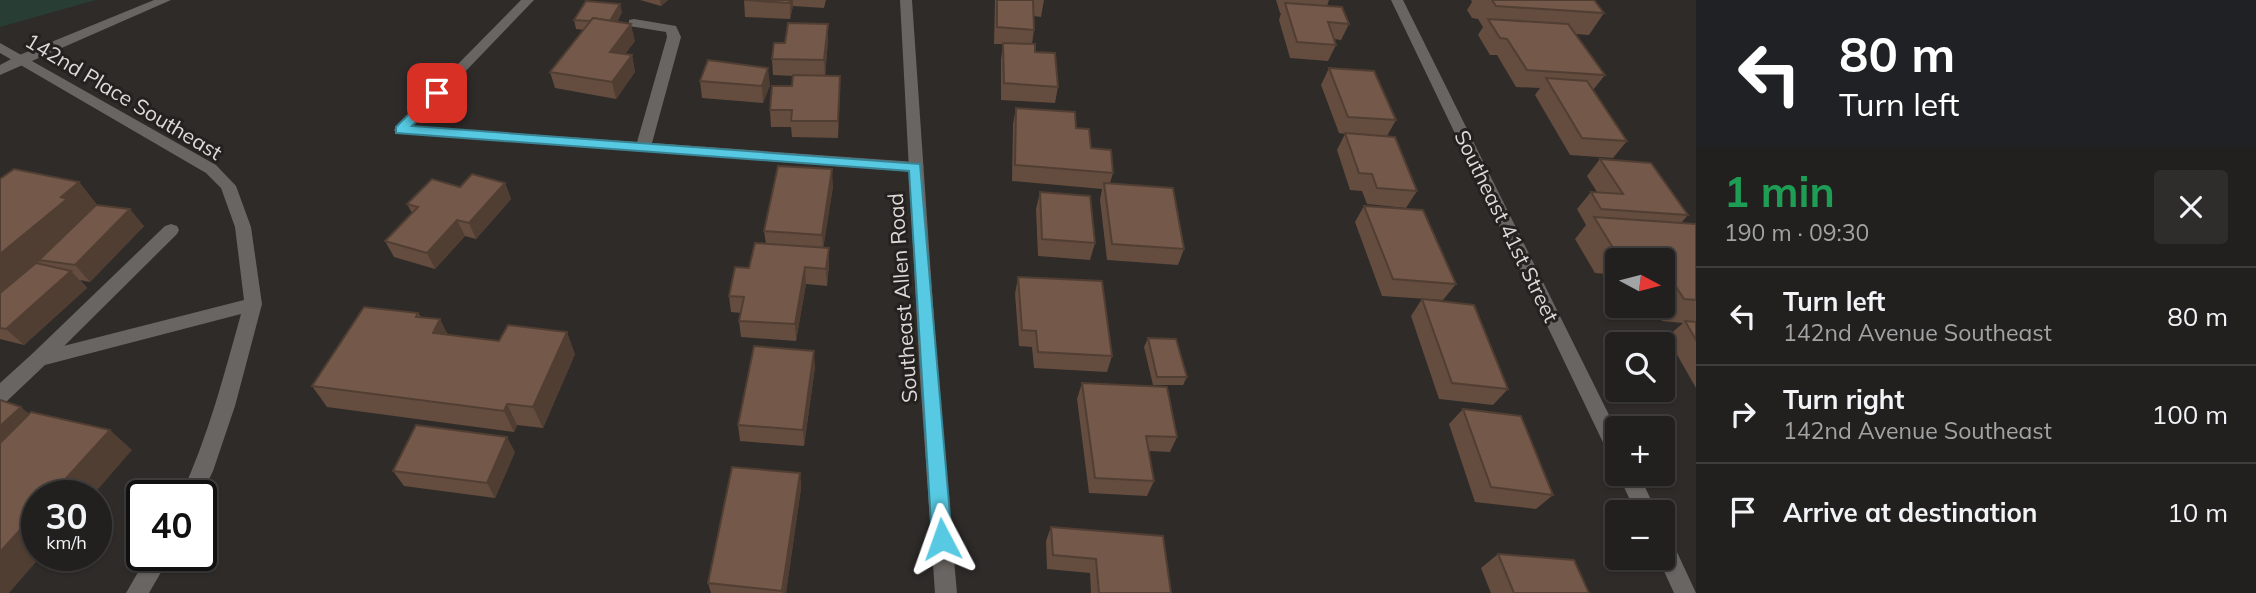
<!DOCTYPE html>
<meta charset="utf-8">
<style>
body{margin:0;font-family:Mulish,sans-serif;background:#2e2d2c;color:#f1f3f6;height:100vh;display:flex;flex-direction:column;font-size:26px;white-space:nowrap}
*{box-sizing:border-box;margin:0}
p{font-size:23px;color:#a2a3a4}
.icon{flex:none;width:38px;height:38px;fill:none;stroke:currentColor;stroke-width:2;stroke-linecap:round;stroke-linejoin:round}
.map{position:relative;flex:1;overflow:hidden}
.sheet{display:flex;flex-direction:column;background:#22201f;width:560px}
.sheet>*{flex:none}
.top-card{background:#202124;color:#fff;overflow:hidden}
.needle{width:46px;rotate:97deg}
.fabs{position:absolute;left:1605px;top:248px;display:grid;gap:14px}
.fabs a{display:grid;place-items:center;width:70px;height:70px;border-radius:7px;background:#22201f;box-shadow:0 2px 5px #0004,0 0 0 2px #3f3e3d;font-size:35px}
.speed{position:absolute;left:21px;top:480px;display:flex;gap:14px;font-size:35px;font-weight:700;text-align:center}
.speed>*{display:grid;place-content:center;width:91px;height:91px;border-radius:50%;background:#22201f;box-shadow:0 2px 5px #0004,0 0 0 2px #3f3e3d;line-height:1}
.speed small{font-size:18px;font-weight:400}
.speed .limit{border:4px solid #111;border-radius:10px;background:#fff;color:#111}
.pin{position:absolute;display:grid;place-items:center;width:60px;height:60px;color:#fff;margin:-30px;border-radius:14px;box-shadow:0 4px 10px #0006}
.me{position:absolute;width:77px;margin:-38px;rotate:356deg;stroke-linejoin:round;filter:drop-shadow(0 0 5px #0008)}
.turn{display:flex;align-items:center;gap:24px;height:147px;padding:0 28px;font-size:32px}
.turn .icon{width:91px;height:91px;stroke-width:2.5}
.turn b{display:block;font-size:49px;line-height:60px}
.round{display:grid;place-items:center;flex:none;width:74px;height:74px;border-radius:7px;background:#2e2d2c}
.overview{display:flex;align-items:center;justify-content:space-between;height:119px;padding:0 28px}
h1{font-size:42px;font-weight:700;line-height:52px;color:#1e9e55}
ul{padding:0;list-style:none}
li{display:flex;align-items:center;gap:21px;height:98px;padding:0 28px;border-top:2px solid #3f3e3d}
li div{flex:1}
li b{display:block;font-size:26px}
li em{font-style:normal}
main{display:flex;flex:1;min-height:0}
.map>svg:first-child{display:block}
.green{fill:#283d33}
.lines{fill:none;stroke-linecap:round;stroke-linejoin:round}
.service{fill:#696562;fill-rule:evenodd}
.minor{fill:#696562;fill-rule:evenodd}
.tertiary{fill:#696562;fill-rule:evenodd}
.wall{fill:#644c3f}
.shaded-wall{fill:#513e33}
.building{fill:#745849;stroke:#513e33;stroke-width:2}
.route{fill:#57c9e2;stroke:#398393;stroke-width:2}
.labels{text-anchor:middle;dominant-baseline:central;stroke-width:6;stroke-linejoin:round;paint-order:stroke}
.street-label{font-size:21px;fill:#dddad9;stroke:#25211f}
</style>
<main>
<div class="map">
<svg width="1696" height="593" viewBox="0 0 1696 593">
<rect width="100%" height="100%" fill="#2e2b29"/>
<path class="green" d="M0 0H96L0 27Z"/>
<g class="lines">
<g class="service">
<path d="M154 0H171L0 75V65L17 56Z"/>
<path d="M521 0H534L413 126 637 142 667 37 666 32 629 26V20L634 19 676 26 681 37 652 143 916 162 924 167 916 172 396 133 394 130 396 127Z"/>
<path d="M171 224 177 226 179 230 177 234 46 364 39 366 32 364 30 359 32 354 165 226Z"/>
</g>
<g class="minor">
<path d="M1391 0H1403L1617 431V460L1610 457Z"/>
<path d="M0 43 216 165 236 186 251 227 262 304 235 406 213 471 201 496 181 495C208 437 224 375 241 314L45 365 7 401 0 403V383L32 354 244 300 235 227 221 188 206 173 0 53Z"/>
<path d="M1618 474H1639L1657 513H1636Z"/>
<path d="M1662 534 1670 537 1696 593H1674L1658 558H1662Z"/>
<path d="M148 555H171L149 593H126Z"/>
</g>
<path class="tertiary" d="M900 0H912L938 378 957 593H935L920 378Z"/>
</g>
<g class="wall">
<path d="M640 0H668L661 6Z"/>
<path d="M744 0H826L824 8 793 6 790 19 745 17Z"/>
<path d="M995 0H1044L1041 17 1034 16V30L1032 44 1035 52 1058 87 1055 103 1001 100V59L1003 44H994Z"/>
<path d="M1276 0H1329L1327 6 1349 24 1341 40 1334 39 1336 45 1328 61 1290 58 1279 20 1281 13H1280Z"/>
<path d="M1471 0H1594L1604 13 1589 35 1576 34 1605 75 1593 90 1627 141 1613 158 1570 155 1535 95 1540 88 1516 87 1497 55H1490L1478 35 1483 27 1478 19 1472 18 1467 10 1472 2Z"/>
<path d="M622 12 617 22 635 41 625 54 632 55 635 72 616 99 555 88 550 72 584 30 576 29 574 20Z"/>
<path d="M828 40 825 76H840L838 138 792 137 791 127H771L770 110 792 86 793 76 773 75 772 59 785 43Z"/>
<path d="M1329 68 1396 120 1387 136 1417 191 1406 208 1367 204 1362 191 1350 190 1337 150 1345 134 1339 133 1321 85Z"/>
<path d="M700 81 770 85 763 103 702 98Z"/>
<path d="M1016 108 1076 128 1091 148 1113 173 1110 183 1184 249 1178 265 1107 260 1100 200 1102 189 1012 181 1013 124Z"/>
<path d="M1600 159 1688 215 1681 223 1696 224V388L1667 337 1683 323 1662 321 1652 306H1662V261H1617V275L1595 273 1575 239 1586 225 1577 209 1591 192H1597L1587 176Z"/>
<path d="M0 179 79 182 97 205 144 226 90 282 80 280 87 288 24 345 0 339Z"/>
<path d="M505 183 511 199 476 239 465 236 435 269 394 257 385 241 412 213 407 204 460 187Z"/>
<path d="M833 186 823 248H829V265L827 286 806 284 796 341 741 337 739 321 741 313 731 312 729 296 749 268 766 244 764 231Z"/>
<path d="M1040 192 1095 243 1090 260 1038 256 1036 209Z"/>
<path d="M1364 206 1456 284 1443 300 1382 296 1355 222Z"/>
<path d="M1018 277 1112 356 1107 372 1034 368 1032 347 1019 346 1015 294Z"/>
<path d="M1422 299 1508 389 1493 405 1439 399 1411 316Z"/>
<path d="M418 313 421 317 448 334 575 354 543 428 517 425 514 432 327 407 312 386Z"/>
<path d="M1148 338 1187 377 1183 385H1153L1144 347Z"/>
<path d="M815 367 804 446 740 441 738 425Z"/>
<path d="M1082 383 1177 437 1170 452 1149 451 1154 481 1147 496 1089 493 1077 399Z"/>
<path d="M1463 409 1553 495 1536 509 1475 502 1449 424Z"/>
<path d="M515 452 495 498 404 486 393 471Z"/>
<path d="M800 473 801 488 786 593H711L708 583Z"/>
<path d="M1051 527 1171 593H1091L1090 573 1047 569 1046 541Z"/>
<path d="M1498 554 1589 593H1491L1481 568Z"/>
</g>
<g class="shaded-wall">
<path d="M660 0H668L661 6Z"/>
<path d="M790 0H793V6L790 19Z"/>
<path d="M620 4 622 12 611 32 609 23Z"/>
<path d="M631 24 635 41 614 68 610 52Z"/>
<path d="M828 24V40L825 77 824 60Z"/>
<path d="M632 55 635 72 616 99 612 82Z"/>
<path d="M768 68 770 85 763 103 762 86Z"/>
<path d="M840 76V93L838 138V121Z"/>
<path d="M832 169 833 186 823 251 822 235Z"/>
<path d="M79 182 97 205 86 221 0 295V254L61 197Z"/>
<path d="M505 183 511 199 476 239 469 223Z"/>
<path d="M130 209 144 226 90 282 75 265Z"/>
<path d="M457 220 465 236 435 269 427 253Z"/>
<path d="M829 248V265L827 286 826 269Z"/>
<path d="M805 267 806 284 796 341 795 324Z"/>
<path d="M71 271 87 288 24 345 6 329Z"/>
<path d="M440 319 451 341 433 333Z"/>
<path d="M567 332 575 354 543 428 533 407Z"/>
<path d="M814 351 815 367 804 446 803 430Z"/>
<path d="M507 404 517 425 514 432 504 411Z"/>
<path d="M21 407 40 423 0 460V426Z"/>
<path d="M110 430 132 450 93 495H51Z"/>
<path d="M507 437 515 452 495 498 487 483Z"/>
<path d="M800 473 801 488 786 593H783Z"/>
<path d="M37 511V555H42L9 593H0V552Z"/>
</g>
<g class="building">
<path d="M744 0H790L789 3Z"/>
<path d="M997 0H1033L1034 30 997 27Z"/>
<path d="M1492 0H1594L1604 13 1496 6Z"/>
<path d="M586 1 620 4 610 21 593 18 590 21 574 20Z"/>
<path d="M1285 3 1342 7 1349 24 1328 22 1336 45 1297 42Z"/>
<path d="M593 18 631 24 610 52 632 55 612 82 550 72Z"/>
<path d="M1488 19 1568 24 1605 75 1527 70 1507 39 1500 38Z"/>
<path d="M788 23 828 24 824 60 772 59 774 43H785Z"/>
<path d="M1003 43 1035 44V52L1055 53 1058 87 1004 83Z"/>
<path d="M708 60 768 68 762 86 700 81Z"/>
<path d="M1329 68 1374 71 1396 120 1348 117Z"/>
<path d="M793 75 840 76 838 121H791L792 110H770L772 86H792Z"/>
<path d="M1546 78 1587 81 1627 141 1582 138Z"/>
<path d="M1016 108 1075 112 1076 128 1089 129 1091 148 1111 150 1113 173 1015 165Z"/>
<path d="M1345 133 1395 137 1417 191 1377 188 1372 174 1359 173Z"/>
<path d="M1600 159 1651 163 1688 215 1601 209 1591 192 1623 194Z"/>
<path d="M778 166 832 169 822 235 764 231Z"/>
<path d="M14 169 79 182 61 197 67 199 0 254V179Z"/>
<path d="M472 174 505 183 469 223 457 220 427 253 385 241 418 207 407 204 432 179 460 187Z"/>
<path d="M1104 183 1173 188 1184 249 1112 244Z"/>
<path d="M1040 192 1090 196 1095 243 1042 239Z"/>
<path d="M96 205 130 209 75 265 39 260Z"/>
<path d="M1364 206 1423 210 1456 284 1393 279Z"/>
<path d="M1594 217 1696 224V300L1684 299 1669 276 1662 275V261H1649L1644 254 1615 251Z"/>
<path d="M755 243 829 248 826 269 805 267 795 324 739 321 744 297 729 296 735 267 749 268Z"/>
<path d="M36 263 71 271 6 329 0 328V293Z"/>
<path d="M1018 277 1102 281 1112 356 1038 352 1036 331 1022 330Z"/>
<path d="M1422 299 1474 305 1508 389 1452 383Z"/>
<path d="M364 307 418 313 416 317 440 319 433 333 499 341 508 325 567 332 533 407 507 404 504 411 312 386Z"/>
<path d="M1685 321 1696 322V340Z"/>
<path d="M1148 338 1176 339 1187 377H1157Z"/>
<path d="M754 346 814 351 803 430 738 425Z"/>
<path d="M1082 383 1167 387 1177 437 1146 436 1154 481 1095 478Z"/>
<path d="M0 400 21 407 0 426Z"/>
<path d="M1463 409 1521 416 1553 495 1491 487Z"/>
<path d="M31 412 110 430 51 495H37V511L0 552V443Z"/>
<path d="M416 425 507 437 487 483 393 471Z"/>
<path d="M732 467 800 473 782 591 708 583Z"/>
<path d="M1051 527 1163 536 1171 593H1099L1096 559 1053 555Z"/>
<path d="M1498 554 1574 560 1589 593H1514Z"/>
</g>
<path class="route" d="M437 89 443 93 412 126 920 164 952 539 949 546 942 548 935 546 932 539 909 171 396 133V127L432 91Z"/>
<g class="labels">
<g class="street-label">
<text transform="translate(124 96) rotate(31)">142nd Place Southeast</text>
<text transform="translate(1507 226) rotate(64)">Southeast 41st Street</text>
<text transform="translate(902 298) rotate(-94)">Southeast Allen Road</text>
</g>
</g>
</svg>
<div class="fabs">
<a><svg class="needle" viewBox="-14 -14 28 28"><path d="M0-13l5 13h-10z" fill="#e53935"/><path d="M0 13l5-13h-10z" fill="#a2a3a4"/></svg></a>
<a><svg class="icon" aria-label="search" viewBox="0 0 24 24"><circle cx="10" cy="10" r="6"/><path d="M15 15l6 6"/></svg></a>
<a>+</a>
<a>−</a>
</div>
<div class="speed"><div>30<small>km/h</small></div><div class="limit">40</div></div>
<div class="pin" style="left:437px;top:93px;background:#d93025"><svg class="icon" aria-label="arrive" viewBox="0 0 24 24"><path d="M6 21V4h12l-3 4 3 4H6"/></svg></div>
<svg class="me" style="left:942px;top:539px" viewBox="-20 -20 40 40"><path d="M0-17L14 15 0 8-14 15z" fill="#57c9e2" stroke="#fff" stroke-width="4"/></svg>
</div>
<section class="sheet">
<div class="top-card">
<div class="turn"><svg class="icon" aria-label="left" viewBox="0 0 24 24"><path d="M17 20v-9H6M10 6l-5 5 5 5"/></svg><div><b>80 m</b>Turn left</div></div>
</div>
<div class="overview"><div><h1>1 min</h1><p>190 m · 09:30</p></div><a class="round"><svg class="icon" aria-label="close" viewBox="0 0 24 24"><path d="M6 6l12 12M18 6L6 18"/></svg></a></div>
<ul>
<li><svg class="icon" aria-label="left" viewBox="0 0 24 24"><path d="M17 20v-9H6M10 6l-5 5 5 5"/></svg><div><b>Turn left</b><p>142nd Avenue Southeast</p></div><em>80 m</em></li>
<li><svg class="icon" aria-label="right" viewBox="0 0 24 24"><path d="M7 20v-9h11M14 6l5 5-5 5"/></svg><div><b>Turn right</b><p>142nd Avenue Southeast</p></div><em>100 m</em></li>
<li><svg class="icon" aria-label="arrive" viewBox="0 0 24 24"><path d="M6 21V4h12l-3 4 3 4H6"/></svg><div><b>Arrive at destination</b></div><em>10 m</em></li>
</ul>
</section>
</main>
